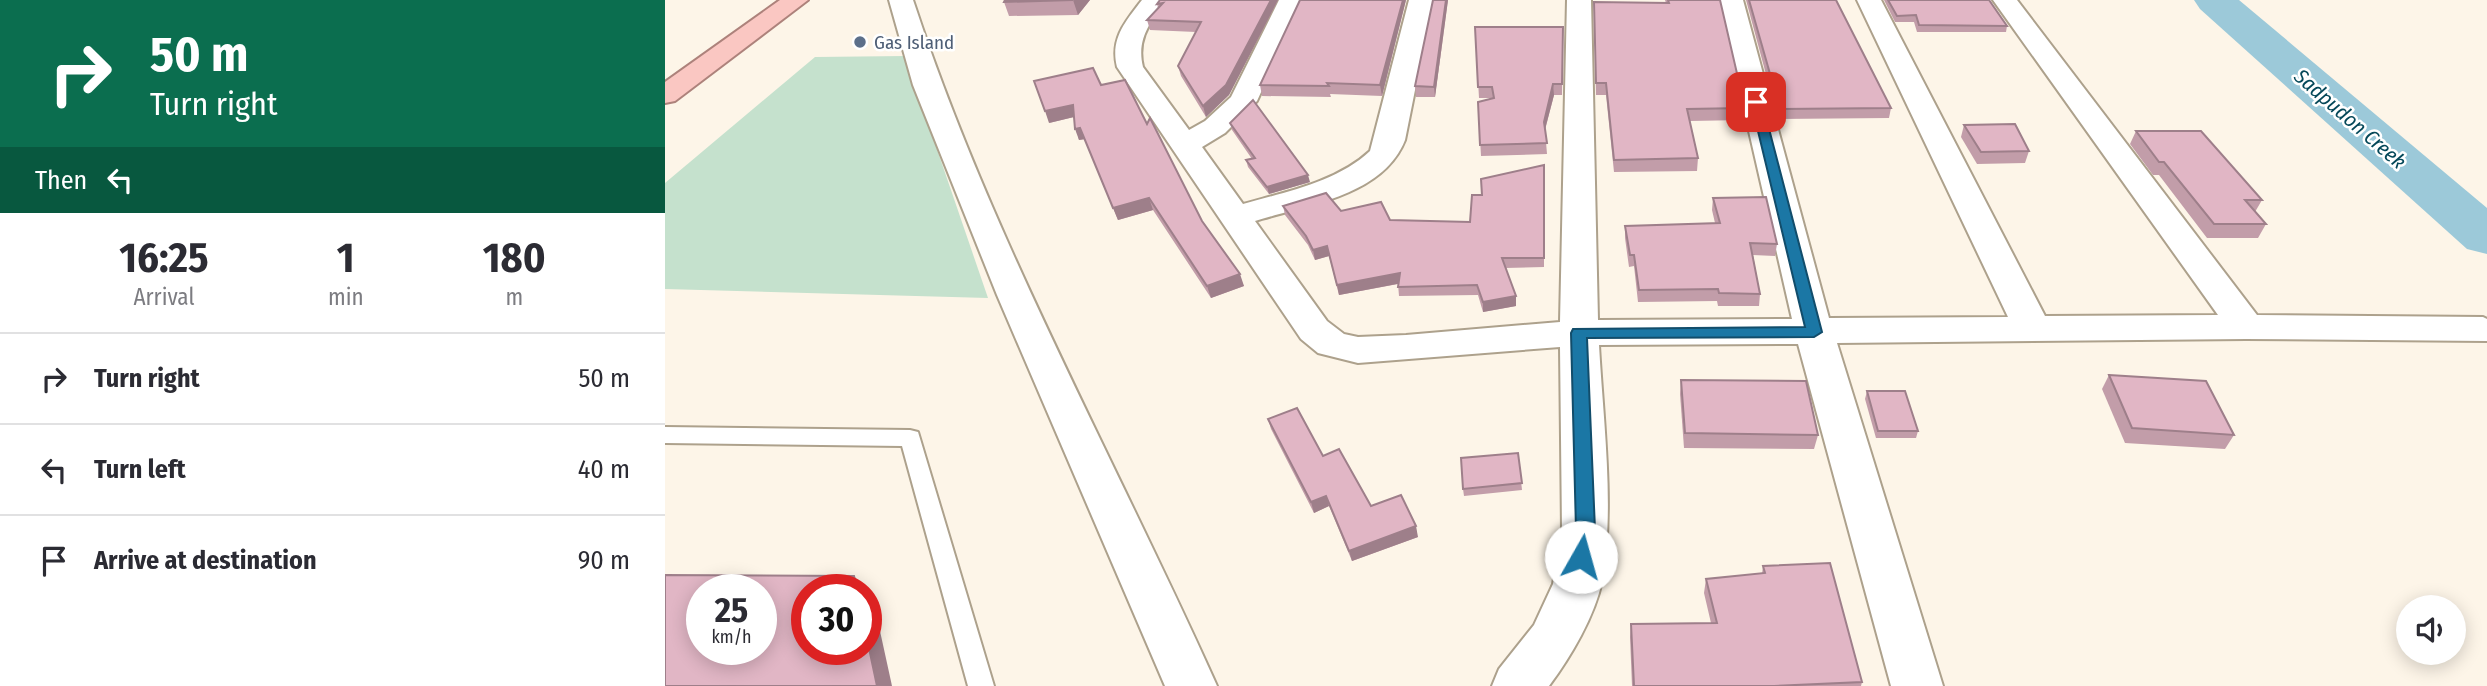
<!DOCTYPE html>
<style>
body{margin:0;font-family:"Fira Sans Condensed",sans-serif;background:#f7f7f7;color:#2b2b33;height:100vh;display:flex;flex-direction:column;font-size:26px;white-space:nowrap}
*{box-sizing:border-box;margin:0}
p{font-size:23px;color:#7c7c81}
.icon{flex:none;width:38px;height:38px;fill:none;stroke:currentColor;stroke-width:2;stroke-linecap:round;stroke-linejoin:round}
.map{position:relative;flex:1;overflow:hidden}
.side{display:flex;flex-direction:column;background:#fff;width:665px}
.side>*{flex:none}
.banner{background:#0b6e4f;color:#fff;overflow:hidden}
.fabs{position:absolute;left:1731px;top:595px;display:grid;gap:14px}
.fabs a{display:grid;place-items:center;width:70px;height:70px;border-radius:50%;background:#fff;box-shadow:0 4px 18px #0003;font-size:35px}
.speed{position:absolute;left:21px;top:574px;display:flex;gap:14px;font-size:35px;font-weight:700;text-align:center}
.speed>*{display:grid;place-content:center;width:91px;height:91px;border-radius:50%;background:#fff;box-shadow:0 4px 18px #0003;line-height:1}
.speed small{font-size:18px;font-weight:400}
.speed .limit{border:10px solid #d22;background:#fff;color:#111}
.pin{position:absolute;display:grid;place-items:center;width:60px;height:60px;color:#fff;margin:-30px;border-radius:14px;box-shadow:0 4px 10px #0006}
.me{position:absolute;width:77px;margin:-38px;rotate:7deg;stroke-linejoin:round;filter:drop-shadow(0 0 5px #0008)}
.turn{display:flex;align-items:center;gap:24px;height:147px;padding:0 35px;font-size:32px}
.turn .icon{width:91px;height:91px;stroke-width:2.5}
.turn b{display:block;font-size:49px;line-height:60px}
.then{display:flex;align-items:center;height:66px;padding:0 35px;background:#0003;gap:14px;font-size:26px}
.eta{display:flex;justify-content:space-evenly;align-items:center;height:119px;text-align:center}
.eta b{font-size:42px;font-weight:700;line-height:49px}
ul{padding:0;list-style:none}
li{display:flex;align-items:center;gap:21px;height:91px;padding:0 35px;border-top:2px solid #e1e1e2}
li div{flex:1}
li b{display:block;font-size:26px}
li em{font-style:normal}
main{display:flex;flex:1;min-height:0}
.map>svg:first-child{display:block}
.green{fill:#c5e1cd}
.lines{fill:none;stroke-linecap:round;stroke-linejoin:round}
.river{fill:#9cc9d9;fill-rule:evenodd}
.service-casing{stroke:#ada18c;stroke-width:4}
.minor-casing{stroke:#ada18c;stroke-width:4}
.trunk-casing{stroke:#ad827b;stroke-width:4}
.service{fill:#fff;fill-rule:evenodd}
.minor{fill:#fff;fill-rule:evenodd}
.trunk{fill:#fac7c2;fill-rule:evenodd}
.wall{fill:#c29da9}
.shaded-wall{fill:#9e7f8a}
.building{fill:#e1b6c5;stroke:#9e7f8a;stroke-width:2;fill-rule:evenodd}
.route{fill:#1b77a5;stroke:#124d6b;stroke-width:2}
.service-dot{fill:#5c6f8a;stroke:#fff;stroke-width:2.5}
.labels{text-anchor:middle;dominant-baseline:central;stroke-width:5;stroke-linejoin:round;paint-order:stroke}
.far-service-label{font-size:19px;fill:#4e5e75;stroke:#fff;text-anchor:start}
.far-water-label{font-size:21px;font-style:italic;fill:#054859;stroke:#fff}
</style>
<main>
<section class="side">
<div class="banner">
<div class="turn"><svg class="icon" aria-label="right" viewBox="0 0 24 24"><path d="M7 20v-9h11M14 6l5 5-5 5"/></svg><div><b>50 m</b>Turn right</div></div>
<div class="then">Then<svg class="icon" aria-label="left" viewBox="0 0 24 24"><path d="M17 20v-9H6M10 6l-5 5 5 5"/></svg></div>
</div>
<div class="eta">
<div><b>16:25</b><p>Arrival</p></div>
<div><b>1</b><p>min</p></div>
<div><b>180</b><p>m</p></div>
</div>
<ul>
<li><svg class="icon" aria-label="right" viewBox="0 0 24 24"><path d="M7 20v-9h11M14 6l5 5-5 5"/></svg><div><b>Turn right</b></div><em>50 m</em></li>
<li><svg class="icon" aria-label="left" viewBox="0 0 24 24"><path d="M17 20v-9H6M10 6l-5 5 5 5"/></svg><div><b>Turn left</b></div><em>40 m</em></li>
<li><svg class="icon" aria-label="arrive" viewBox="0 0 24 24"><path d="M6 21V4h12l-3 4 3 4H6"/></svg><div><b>Arrive at destination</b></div><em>90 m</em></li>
</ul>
</section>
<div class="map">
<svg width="1822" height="686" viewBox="0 0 1822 686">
<rect width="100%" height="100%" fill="#fdf5e8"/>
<path class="green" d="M240 56 323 298 0 289V183L150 57Z"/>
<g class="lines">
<path class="river" d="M1529 0H1574L1822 208V254L1802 249 1535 9Z"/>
<defs>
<path id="service" d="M0 427 245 430 253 432 329 686H303L237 446 0 443Z"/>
<g id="minor">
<path d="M224 0H248C326 238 450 459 552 686H500L332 295 248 85Z"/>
<path d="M477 0H501C486 22 471 38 478 67L524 130 540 121 566 97 614 0H638L592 101 560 133 537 147 578 204C620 192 672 182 705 151L744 0H768L740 140C718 196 641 205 590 221L662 321 679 334 693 337 741 335 895 322 902 0H926L933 320 1127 319 1054 0H1078L1164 318 1343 317 1192 0H1216L1380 316 1553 315 1328 0H1352L1592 315 1818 317 1822 319V341L1581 339 1172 343 1278 686H1226L1133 344 934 345C938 420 950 508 937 581 930 616 905 658 884 686H827L834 669 869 625 888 584 897 530 895 347 693 363 653 353 636 339 452 67C445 39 460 22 477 0Z"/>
</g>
<path id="trunk" d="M115 0H143L10 101 0 103V82Z"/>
</defs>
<use href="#service" class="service-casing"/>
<use href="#minor" class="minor-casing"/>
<use href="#trunk" class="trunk-casing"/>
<use href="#service" class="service"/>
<use href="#minor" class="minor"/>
<use href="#trunk" class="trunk"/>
</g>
<g class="wall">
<path d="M425 0 413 15 344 16 339 2Z"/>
<path d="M613 0 564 95 541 117 516 76 513 66 531 32 485 30 482 20 493 8 492 4Z"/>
<path d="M741 0 717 96 665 94 666 97 597 96 595 85Z"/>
<path d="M768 0H783L770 97H751L750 86Z"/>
<path d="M1000 0H1055L1080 108 1079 120 1025 121 1033 158 1032 171 949 172 941 95H931L929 2 1001 3Z"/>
<path d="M1081 0H1171L1226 108 1224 118 1113 119Z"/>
<path d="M1219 0H1324L1342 26 1341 32H1252L1249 22H1230Z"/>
<path d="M810 27H898L897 95H889L880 130 882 154 816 156 813 102 828 98H814Z"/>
<path d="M436 85 482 124 537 221 579 286 546 298 488 210 453 220 420 139 414 140 409 117 384 123Z"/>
<path d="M565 123 645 182 604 194 583 167 581 160 587 159 567 130Z"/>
<path d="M1299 125 1364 151 1360 163 1312 164 1296 137Z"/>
<path d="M1471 131 1597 200 1590 212 1601 224 1593 238H1542L1494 175H1488L1465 144Z"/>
<path d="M879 165V267L840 268 851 296V306L818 312 813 295 734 296 733 284 674 295 664 256 650 260 643 245 620 215 618 206 676 211 725 220 805 222 817 195Z"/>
<path d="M1048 198 1112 244 1110 256 1088 255 1095 294 1094 306H1053L1052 301 973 302 969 266 964 267 960 238V226L1050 223 1047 210Z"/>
<path d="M1444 375 1569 435 1560 449 1460 443 1437 389Z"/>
<path d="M1016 380 1153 435 1149 449 1019 448 1015 394Z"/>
<path d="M1202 391 1253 431 1251 438H1211L1200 399Z"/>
<path d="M603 419 658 456 706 506 753 537 687 561 664 506 649 513 606 429Z"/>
<path d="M853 453 857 490 799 496 798 489Z"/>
<path d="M1098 566 1197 682 1196 686H967L965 637 966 624 1046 623 1039 593 1041 579 1097 574Z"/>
</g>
<g class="shaded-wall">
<path d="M408 0H425L413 15Z"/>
<path d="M606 0H613L564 95 541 117 538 106Z"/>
<path d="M738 0H741L717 96 715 85Z"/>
<path d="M781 0H783L770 97 769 87Z"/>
<path d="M888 84 889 95 879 133V122Z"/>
<path d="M408 105 413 116 384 123 380 111Z"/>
<path d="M415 128 420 139 414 140 410 129Z"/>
<path d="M643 175 645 182 604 194 602 187Z"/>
<path d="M484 198 488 210 453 220 448 208Z"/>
<path d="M662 246 664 256 650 260 648 250Z"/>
<path d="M735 273 737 283 674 295 672 285Z"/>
<path d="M575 274 579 286 546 298 542 286Z"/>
<path d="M851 296V306L818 312V302Z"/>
<path d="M661 496 664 506 649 513 646 502Z"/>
<path d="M751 526 753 537 687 561 684 551Z"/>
<path d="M189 576 201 590H192Z"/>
<path d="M201 590 208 599 227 686H212L201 634Z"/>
</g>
<g class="building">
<path d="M340 0H408L339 2Z"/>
<path d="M495 0H606L561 85 538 106 513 66 536 22 482 20 498 3 492 4Z"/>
<path d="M635 0H738L715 85 662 83 664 86 595 85Z"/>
<path d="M768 0H781L769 87 750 86Z"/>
<path d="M1003 0H1055L1080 108 1022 109 1033 158 949 160 941 83H931L929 2 1004 3Z"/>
<path d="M1084 0H1171L1226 108 1115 109Z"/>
<path d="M1223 0H1324L1342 26 1254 25 1251 15 1232 16Z"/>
<path d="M810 27H898L897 84H888L879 122 882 143 815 145 813 102 829 98 827 87H813Z"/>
<path d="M428 68 436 85 460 80 482 124 485 118 537 221 575 274 542 286 484 198 448 208 415 128 410 129 408 105 380 111 369 81Z"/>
<path d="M588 100 643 175 602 187 581 160 590 158 565 123Z"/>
<path d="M1350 124 1364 151 1316 152 1299 125Z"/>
<path d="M1471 131H1536L1597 200H1580L1601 224H1549L1499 162H1494Z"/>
<path d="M879 165V258H837L851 296 818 302 812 285 733 287 735 273 672 285 662 246 648 250 641 236 618 206 661 193 676 211 716 202 725 220 805 222 807 195H817L816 179Z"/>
<path d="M1101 197 1112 244 1085 243 1095 294 1054 293 1053 289 974 290 969 255H965L960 226 1055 223 1048 198Z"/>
<path d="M1444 375 1541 381 1569 435 1467 428Z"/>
<path d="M1016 380 1141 381 1153 435 1020 433Z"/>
<path d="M1202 391H1240L1253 431H1213Z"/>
<path d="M632 408 658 456 674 449 706 506 736 495 751 526 684 551 661 496 646 502 603 419Z"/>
<path d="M853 453 857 483 798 489 796 458Z"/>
<path d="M1165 563 1197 682 1109 686H969L966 624 1052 623 1041 579 1100 573 1098 566Z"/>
<path d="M0 575 189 576 192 590H142V649H201V634L212 686H0ZM37 590H96V649H37Z"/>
</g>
<path class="route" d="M1091 99 1097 102 1157 332 1149 337 922 338 930 530 923 563 916 565 909 563 906 557 911 530 906 333 908 329 1140 327 1086 102Z"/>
<circle class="service-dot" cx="195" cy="42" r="7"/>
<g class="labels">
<g class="far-service-label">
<text x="209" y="42">Gas Island</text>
</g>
<g class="far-water-label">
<text transform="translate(1685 119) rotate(41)">Sadpudon Creek</text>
</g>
</g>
</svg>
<div class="fabs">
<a><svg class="icon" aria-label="sound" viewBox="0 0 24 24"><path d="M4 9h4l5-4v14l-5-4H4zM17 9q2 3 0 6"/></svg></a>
</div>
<div class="speed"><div>25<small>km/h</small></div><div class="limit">30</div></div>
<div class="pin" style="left:1091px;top:102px;background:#d93025"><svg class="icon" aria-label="arrive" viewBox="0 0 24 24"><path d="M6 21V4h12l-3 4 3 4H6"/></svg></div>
<svg class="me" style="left:916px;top:557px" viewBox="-20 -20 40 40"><circle r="19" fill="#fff"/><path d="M0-13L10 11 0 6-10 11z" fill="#1b77a5"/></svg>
</div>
</main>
